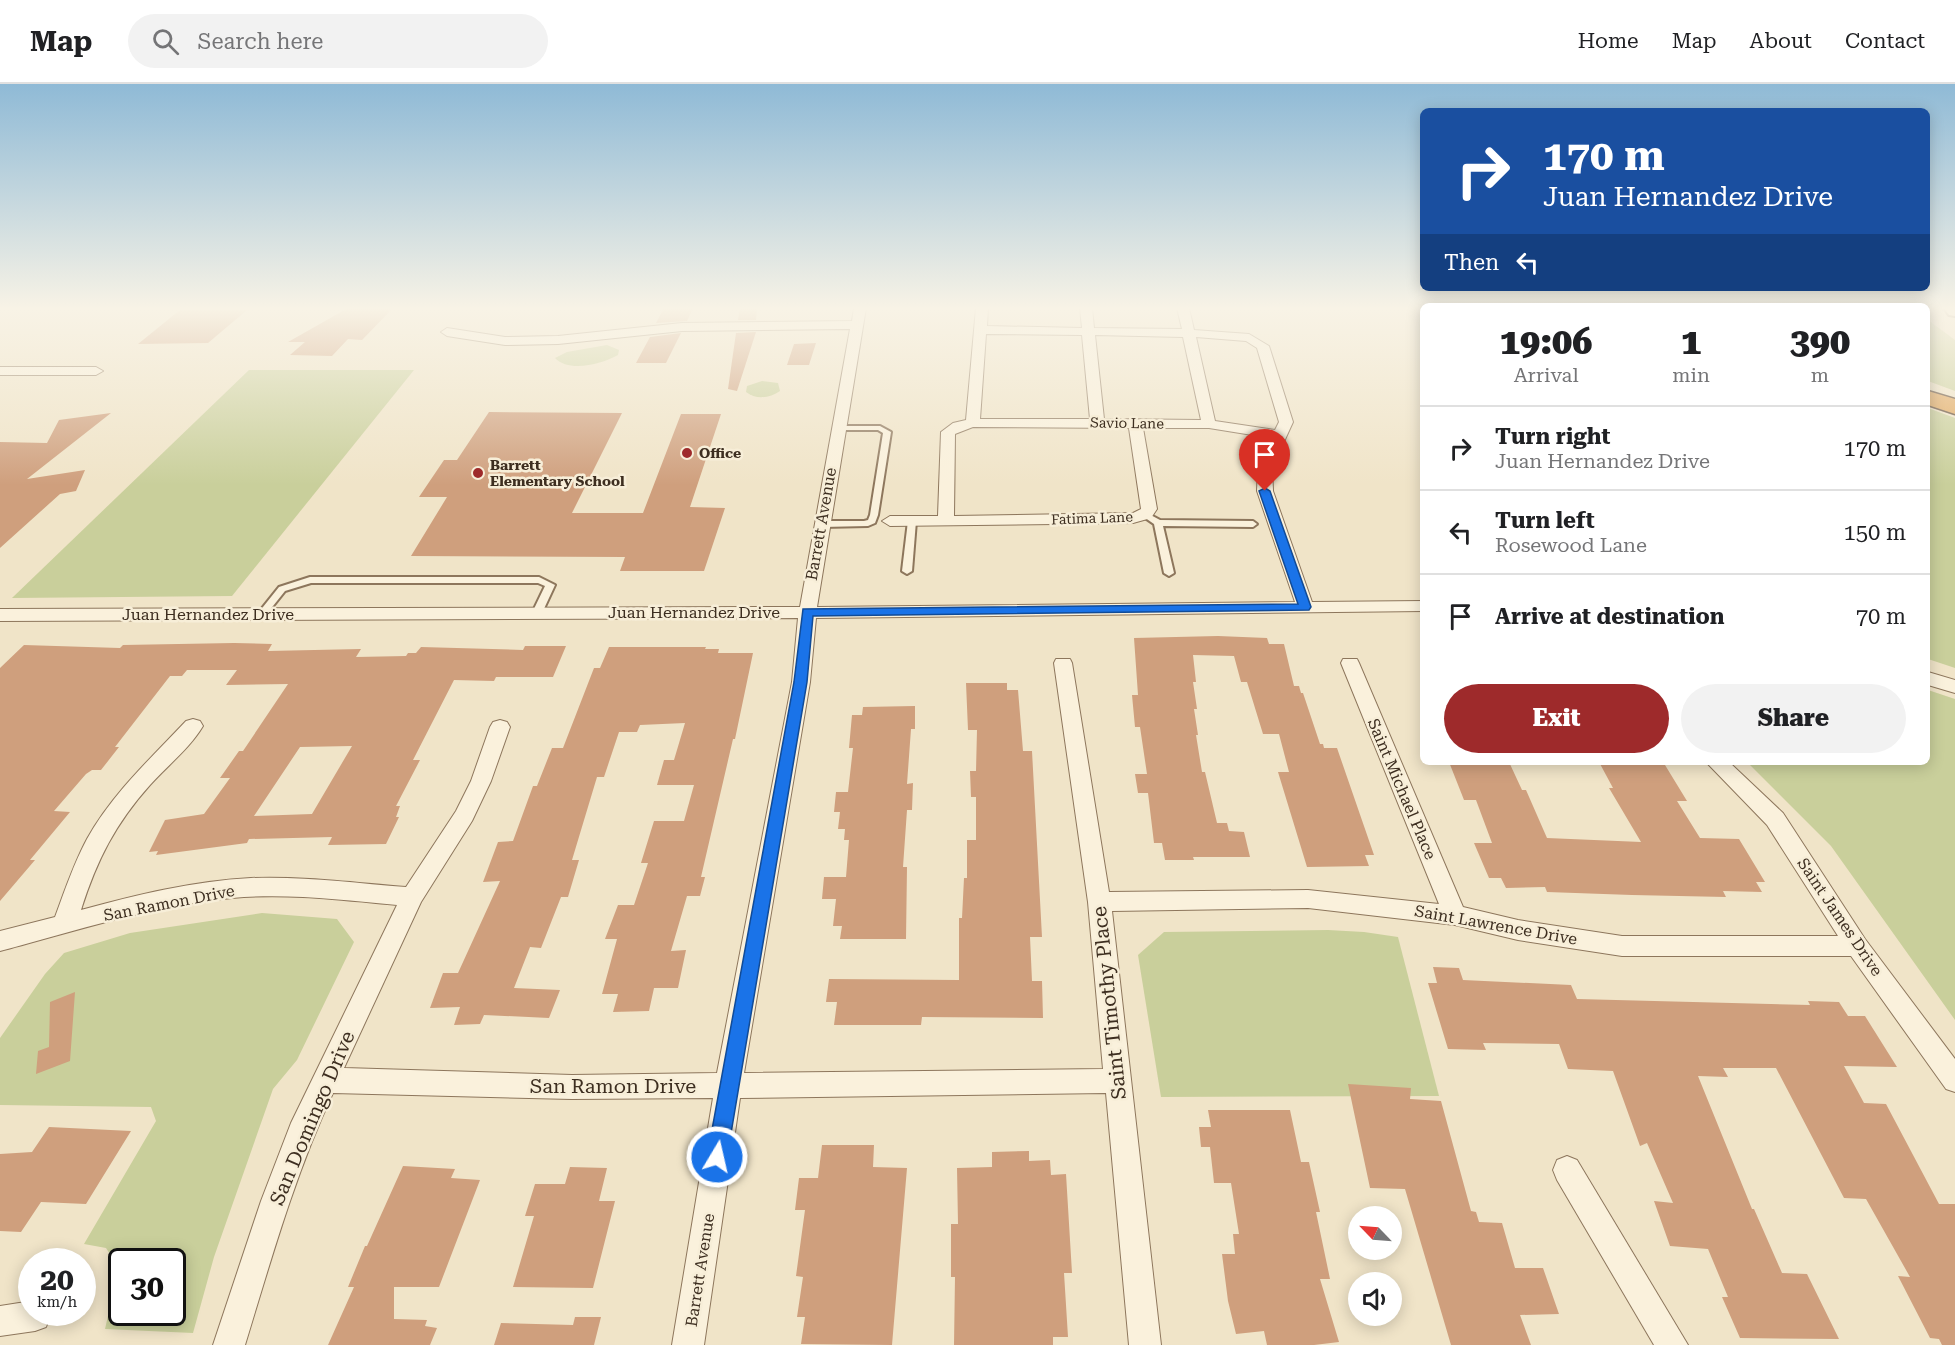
<!DOCTYPE html>
<style>
body{margin:0;font-family:"Roboto Serif",serif;background:#f2f2f2;color:#202124;height:100vh;display:flex;flex-direction:column;font-size:22px;white-space:nowrap}
*{box-sizing:border-box;margin:0}
p{font-size:20px;color:#757577}
.icon{flex:none;width:33px;height:33px;fill:none;stroke:currentColor;stroke-width:2;stroke-linecap:round;stroke-linejoin:round}
.map{position:relative;flex:1;overflow:hidden}
.drawer{position:absolute;left:1420px;top:219px;width:510px;height:462px;display:flex;flex-direction:column;background:#fff;border-radius:9px;box-shadow:0 3px 15px #0003}
.drawer>*{flex:none}
.top-card{position:absolute;left:1420px;top:24px;width:510px;height:183px;border-radius:9px;box-shadow:0 3px 15px #0003;background:#1a4fa0;color:#fff;overflow:hidden}
.needle{width:39px;rotate:295deg}
.tools{position:absolute;left:1348px;top:1122px;display:grid;gap:12px}
.tools a{display:grid;place-items:center;width:54px;height:54px;border-radius:50%;background:#fff;box-shadow:0 3px 15px #0003;font-size:30px}
.speed{position:absolute;left:18px;top:1164px;display:flex;gap:12px;font-size:30px;font-weight:700;text-align:center}
.speed>*{display:grid;place-content:center;width:78px;height:78px;border-radius:50%;background:#fff;box-shadow:0 3px 15px #0003;line-height:1}
.speed small{font-size:15px;font-weight:400}
.speed .limit{border:3px solid #111;border-radius:9px;background:#fff;color:#111}
.pin{position:absolute;display:grid;place-items:center;width:51px;height:51px;color:#fff;margin:-62px -26px;border-radius:50% 50% 50% 0;rotate:-45deg;box-shadow:0 0 6px #0007}
.pin .icon{rotate:45deg}
.me{position:absolute;width:66px;margin:-33px;rotate:9deg;stroke-linejoin:round;filter:drop-shadow(0 0 4px #0008)}
.turn{display:flex;align-items:center;gap:21px;height:126px;padding:0 24px;font-size:27px}
.turn .icon{width:78px;height:78px;stroke-width:2.5}
.turn b{display:block;font-size:42px;line-height:51px}
.then{display:flex;align-items:center;height:57px;padding:0 24px;background:#0003;gap:12px;font-size:22px}
.eta{display:flex;justify-content:space-evenly;align-items:center;height:102px;text-align:center}
.eta b{font-size:36px;font-weight:800;line-height:42px}
.cta{display:flex;gap:12px;margin-top:auto;padding:12px 24px}
.cta a{flex:1;height:69px;border-radius:36px;background:#9e2a2b;color:#fff;font-size:24px;font-weight:800;line-height:69px;text-align:center}
.cta a+a{background:#f2f2f2;color:#202124}
ul{padding:0;list-style:none}
li{display:flex;align-items:center;gap:18px;height:84px;padding:0 24px;border-top:2px solid #e0e0e0}
li div{flex:1}
li b{display:block;font-size:22px}
li em{font-style:normal}
header{display:flex;align-items:center;gap:36px;box-sizing:border-box;height:84px;padding:0 30px;background:#fff;border-bottom:2px solid #e0e0e0}
header strong{font-size:28px}
nav{display:flex;gap:33px;margin-inline-start:auto;font-size:21px}
.search{width:420px;height:54px;background:#f2f2f2;display:flex;align-items:center;gap:15px;box-sizing:border-box;padding:0 21px;border-radius:33px;color:#757577;font-size:22px}
.map>svg:first-child{display:block}
.green{fill:#c9cf9b;fill-rule:evenodd}
.building{fill:#cf9f7d;fill-rule:evenodd}
.lines{fill:none;stroke-linecap:round;stroke-linejoin:round}
.service-casing{stroke:#8d765c;stroke-width:4}
.minor-casing{stroke:#8d765c;stroke-width:2}
.secondary-casing{stroke:#6f573f;stroke-width:4}
.motorway-casing{stroke:#5b4430;stroke-width:3}
.service{fill:#faf1dc;fill-rule:evenodd}
.minor{fill:#faf1dc;fill-rule:evenodd}
.secondary{fill:#faf1dc;fill-rule:evenodd}
.motorway{fill:#e0a458;fill-rule:evenodd}
.route{fill:#1a73e8;stroke:#114b97;stroke-width:1.5}
.poi-dot{fill:#9e2a2b;stroke:#f7eed8;stroke-width:2}
.labels{text-anchor:middle;dominant-baseline:central;stroke-width:5;stroke-linejoin:round;paint-order:stroke}
.far-street-label{font-size:14px;fill:#3d2e20;stroke:#f7eed8}
.far-poi-label{font-size:14px;font-weight:bold;fill:#3d2e20;stroke:#f7eed8;text-anchor:start}
.street-label{font-size:16px;fill:#3d2e20;stroke:#f7eed8}
.near-street-label{font-size:20px;fill:#3d2e20;stroke:#f7eed8}
</style>
<header>
<strong>Map</strong>
<div class="search"><svg class="icon" aria-label="search" viewBox="0 0 24 24"><circle cx="10" cy="10" r="6"/><path d="M15 15l6 6"/></svg>Search here</div>
<nav><a>Home</a><a>Map</a><a>About</a><a>Contact</a></nav>
</header>
<div class="map">
<svg width="1955" height="1261" viewBox="0 0 1955 1261">
<rect width="100%" height="100%" fill="#f0e4c8"/>
<g class="green">
<path d="M1928 236 1955 256V307L1928 297Z"/>
<path d="M607 261 619 266 618 271C602 280 569 289 555 274L567 268Z"/>
<path d="M249 286H414L232 512 12 514Z"/>
<path d="M762 297 778 299 780 307C770 314 756 316 746 308L747 302Z"/>
<path d="M1928 324 1955 334V584L1928 575Z"/>
<path d="M1928 606 1955 615V936L1831 762 1747 678H1928Z"/>
<path d="M262 829 337 835 354 858 297 976 273 1005 214 1173 193 1249 105 1245 119 1184 106 1164 84 1160 156 1037 151 1023 0 1021V954L45 890 64 869 130 849ZM122 1178H172V1228H122Z"/>
<path d="M1328 846 1364 848 1398 853 1439 1012 1161 1013 1138 871 1164 848Z"/>
</g>
<g class="building">
<path d="M348 224H393L362 256 348 255 332 272 290 271 305 258H288Z"/>
<path d="M664 224H693L687 237 656 239Z"/>
<path d="M740 224H757L756 236H738Z"/>
<path d="M180 226H247L208 259 138 260Z"/>
<path d="M756 248 737 307 728 305 736 249Z"/>
<path d="M681 249 666 279H636L650 253Z"/>
<path d="M816 259 809 281H787L794 260Z"/>
<path d="M489 328 622 329 572 429H643L681 330H721L690 423 725 424 704 487H620L625 473 411 472 447 413H419L444 376H457Z"/>
<path d="M111 329 27 395 85 386 76 407 60 410 0 464V358L47 359 59 336Z"/>
<path d="M1218 552 1267 554 1269 560H1284L1294 602H1299L1301 609H1303L1320 660H1323L1324 664H1337L1374 771H1365L1369 782 1307 783 1278 688H1289L1279 650H1263L1247 598H1241L1234 572 1193 571 1196 598H1193L1197 625H1194L1198 651H1196L1202 688H1205L1217 739H1227L1229 747 1244 748 1250 773H1193L1194 776H1165L1162 759H1154L1148 709H1138L1135 690H1147L1140 643H1135L1132 611H1138L1134 554Z"/>
<path d="M234 559 272 560 268 567 361 565 356 573 406 572 408 569H416L421 563 523 566 525 562H566L553 593H496L494 597 454 596 413 676H420L396 722H400L396 733H399L386 760 328 761 332 753 249 755 247 759 156 771 158 767 149 768 165 736 204 730 230 694H220L239 667H243L288 600 226 601 237 586H187L182 592H170L115 663H119L101 686H92L86 690 54 727 70 728 30 776H35L0 817V584L24 561 120 564 123 561ZM352 662 312 730 254 732 300 663Z"/>
<path d="M609 563H706L705 565H719L718 569H753L735 655H733L701 793H705L700 812H687L671 867 686 866 678 904H654L649 927 613 928 618 910H602L617 855H605L618 821H634L648 779H641L654 737H684L694 701H657L664 676H674L685 639 640 641 637 648H619L604 693H597L572 776H579L568 813H561L541 864 530 863 514 904 560 906 549 934 484 931 480 940 454 941 460 923 430 924 443 889H458L500 797 483 798 498 758 513 757 533 702H537L552 664H563L594 584H600Z"/>
<path d="M966 599H1007V606H1018L1023 667H1032L1042 853H1030L1032 897H1042L1043 934 922 933 921 941H834L837 918H826L829 895 959 896V834H962L964 794H967V756H976V713H971L970 687H976L977 646H968Z"/>
<path d="M915 622V645H911L907 700 913 699 912 726H907L903 783H907L906 855H840L842 842H833L836 815H822L824 793H846L849 756H844L845 745H838L840 728H834L836 708H848L853 664H849L852 631H862L863 623Z"/>
<path d="M1449 678H1509L1522 706H1526L1547 754 1641 758 1609 704H1613L1599 678H1651L1653 681H1665L1687 717H1677L1700 754 1739 755 1765 798H1756L1762 808 1723 807 1726 813 1632 811 1547 808 1545 803 1506 804 1501 794H1489L1474 759H1492L1476 716H1464Z"/>
<path d="M1433 883 1459 884 1463 896 1571 901 1577 915 1810 921 1808 917 1839 918 1848 932H1865L1897 983 1844 982 1864 1019 1886 1020 1939 1120H1955V1261H1942L1939 1255 1930 1254 1898 1192 1910 1193 1866 1115 1844 1114 1776 984H1723L1728 993 1698 992 1752 1125H1754L1782 1189 1807 1190 1839 1255 1740 1254 1722 1213H1728L1708 1165 1670 1162 1654 1117 1673 1119 1647 1059 1640 1062 1613 987 1568 985 1559 960 1483 959 1486 966 1448 965 1428 899H1437Z"/>
<path d="M75 908 70 977 36 990 38 967 49 963 50 918Z"/>
<path d="M1348 1000 1411 1004 1410 1015 1441 1017 1471 1127 1476 1128 1479 1138 1502 1139 1515 1184H1543L1559 1230 1520 1231 1531 1261H1451L1405 1105 1370 1104Z"/>
<path d="M1208 1026H1290L1301 1078H1309L1320 1128H1316L1330 1195H1320L1339 1258 1314 1261H1267L1264 1247 1236 1250 1228 1217 1222 1170H1235L1233 1150H1239L1231 1099H1214L1210 1063H1201L1199 1043H1211Z"/>
<path d="M49 1043 131 1047 86 1120 41 1118 21 1148 0 1147V1070L32 1068Z"/>
<path d="M822 1061H874L873 1083 907 1084 892 1261 801 1260 805 1233H797L803 1193 796 1192 805 1126H795L799 1094H818Z"/>
<path d="M1029 1067V1077L1050 1076 1051 1091 1066 1090 1072 1189H1064L1068 1253H1053V1261H954L955 1193H951V1140H958L957 1084 992 1083V1068Z"/>
<path d="M403 1082 455 1085 451 1094 480 1096 439 1203H394V1235L427 1236 425 1242 437 1244 430 1261H328L354 1203H348L365 1162H367Z"/>
<path d="M570 1083 607 1084 599 1117H615L593 1204 513 1203 534 1132H525L535 1100H565Z"/>
<path d="M575 1233H601L594 1261H494L501 1239 573 1241Z"/>
</g>
<g class="lines">
<defs>
<g id="service">
<path d="M835 342H880L891 348 878 431 875 439 868 442 822 443 818 440 822 437H864L868 436 870 431 883 349 878 346H838L834 344Z"/>
<path d="M1145 428 1160 436 1253 437 1257 440 1253 443 1163 442 1174 489 1169 492 1164 489 1154 440 1141 431Z"/>
<path d="M912 434 916 437 912 487 907 490 902 487 908 437Z"/>
<path d="M310 493H539L555 501 542 529 537 532 532 529 545 502 538 499H311L285 507 265 532H259L257 530 259 528 279 503Z"/>
</g>
<g id="minor">
<path d="M854 224H866L817 523 1295 518 1257 407 1258 384 1271 354 1209 344H1143L1157 425 1151 434 1133 439 890 442 882 437 890 432H938L941 348 953 339 966 336 976 224H988L987 242 1082 244 1080 224H1092L1094 244 1182 245 1177 224H1189L1194 246 1249 250 1269 262 1293 338 1272 384 1273 407 1312 518 1424 517V527L816 534 810 598 744 989 1103 985 1088 818 1054 579 1056 575H1070L1072 579 1109 808 1308 806 1439 820 1341 579 1343 575H1357L1359 579 1463 823 1518 836 1622 852H1838L1767 741 1706 678H1729L1783 729 1865 855 1955 975V1008L1946 1005 1851 872H1622L1518 856 1455 841 1308 824 1112 827 1161 1261H1129L1106 1009 740 1014 704 1261H672L713 1014 572 1015 333 1009C295 1090 271 1176 245 1261H213L261 1117 291 1039 397 821C342 816 287 809 232 814 153 821 76 847 0 867V847L55 833C65 806 74 779 87 755 112 710 151 674 186 637L193 635 200 637 203 642C190 664 167 682 150 701 115 740 97 776 81 826 136 811 193 797 251 794 303 792 355 799 406 803L456 727 471 697 490 643 493 638 500 636 507 638 510 643 491 697 472 737 421 818 344 984 572 991 717 989 792 598 798 534 0 537V525L800 523 850 245 682 247 558 260 505 261 447 252 441 248 447 244 505 253 558 252 682 239 852 237ZM986 250 1082 251 1090 335H980ZM1095 251 1183 253 1201 336 1104 335ZM1196 253 1246 257 1257 264 1279 338 1275 346 1215 337ZM973 343 1129 344 1141 425 1133 429 954 432 955 350Z"/>
<path d="M0 283H96L103 287 96 291H0Z"/>
<path d="M1928 588 1955 596V609L1928 601Z"/>
<path d="M1567 1072 1577 1076 1688 1261H1654L1557 1096 1553 1086 1557 1076Z"/>
<path d="M32 1217V1228H49L50 1232 46 1243 35 1247 0 1252V1222Z"/>
</g>
<path id="secondary" d="M1944 224H1955V232L1949 231Z"/>
<path id="motorway" d="M1928 307 1955 315V330L1928 321Z"/>
</defs>
<use href="#service" class="service-casing"/>
<use href="#minor" class="minor-casing"/>
<use href="#secondary" class="secondary-casing"/>
<use href="#motorway" class="motorway-casing"/>
<use href="#service" class="service"/>
<use href="#minor" class="minor"/>
<use href="#secondary" class="secondary"/>
<use href="#motorway" class="motorway"/>
</g>
<linearGradient id="sky" x2="0" y2="1"><stop stop-color="#8fbad6"/><stop offset="0.56" stop-color="#f8f3e6"/><stop offset="1" stop-color="#f8f3e6" stop-opacity="0"/></linearGradient>
<rect width="1955" height="401" fill="url(#sky)"/>
<path class="route" d="M1265 404 1270 407 1311 523 1309 526 813 532 807 598 727 1073 724 1080 717 1083 710 1080 707 1073 794 598 803 525 1298 520 1259 407Z"/>
<g class="poi-dot">
<circle cx="687" cy="369" r="6"/>
<circle cx="478" cy="389" r="6"/>
</g>
<g class="labels">
<g class="far-street-label">
<text transform="translate(1127 339) rotate(1)">Savio Lane</text>
<text transform="translate(1092 434) rotate(-2)">Fatima Lane</text>
</g>
<g class="far-poi-label">
<text x="699" y="369">Office</text>
<text x="490" y="381">Barrett<tspan x="490" dy="16">Elementary School</tspan></text>
</g>
<g class="street-label">
<text transform="translate(821 440) rotate(-80)">Barrett Avenue</text>
<text x="694" y="528">Juan Hernandez Drive</text>
<text x="208" y="530">Juan Hernandez Drive</text>
<text transform="translate(1402 705) rotate(67)">Saint Michael Place</text>
<text transform="translate(169 819) rotate(-11)">San Ramon Drive</text>
<text transform="translate(1840 833) rotate(56)">Saint James Drive</text>
<text transform="translate(1496 841) rotate(10)">Saint Lawrence Drive</text>
<text transform="translate(700 1186) rotate(-81)">Barrett Avenue</text>
</g>
<g class="near-street-label">
<text transform="translate(1109 919) rotate(-96)">Saint Timothy Place</text>
<text x="613" y="1002">San Ramon Drive</text>
<text transform="translate(312 1034) rotate(-67)">San Domingo Drive</text>
</g>
</g>
</svg>
<div class="tools">
<a><svg class="needle" viewBox="-14 -14 28 28"><path d="M0-13l5 13h-10z" fill="#e53935"/><path d="M0 13l5-13h-10z" fill="#757577"/></svg></a>
<a><svg class="icon" aria-label="sound" viewBox="0 0 24 24"><path d="M4 9h4l5-4v14l-5-4H4zM17 9q2 3 0 6"/></svg></a>
</div>
<div class="speed"><div>20<small>km/h</small></div><div class="limit">30</div></div>
<div class="pin" style="left:1265px;top:407px;background:#d93025"><svg class="icon" aria-label="arrive" viewBox="0 0 24 24"><path d="M6 21V4h12l-3 4 3 4H6"/></svg></div>
<svg class="me" style="left:717px;top:1073px" viewBox="-20 -20 40 40"><circle r="17" fill="#1a73e8" stroke="#fff" stroke-width="3"/><path d="M0-11L8 9 0 5-8 9z" fill="#fff"/></svg>
<div class="top-card">
<div class="turn"><svg class="icon" aria-label="right" viewBox="0 0 24 24"><path d="M7 20v-9h11M14 6l5 5-5 5"/></svg><div><b>170 m</b>Juan Hernandez Drive</div></div>
<div class="then">Then<svg class="icon" aria-label="left" viewBox="0 0 24 24"><path d="M17 20v-9H6M10 6l-5 5 5 5"/></svg></div>
</div>
<section class="drawer">
<div class="eta">
<div><b>19:06</b><p>Arrival</p></div>
<div><b>1</b><p>min</p></div>
<div><b>390</b><p>m</p></div>
</div>
<ul>
<li><svg class="icon" aria-label="right" viewBox="0 0 24 24"><path d="M7 20v-9h11M14 6l5 5-5 5"/></svg><div><b>Turn right</b><p>Juan Hernandez Drive</p></div><em>170 m</em></li>
<li><svg class="icon" aria-label="left" viewBox="0 0 24 24"><path d="M17 20v-9H6M10 6l-5 5 5 5"/></svg><div><b>Turn left</b><p>Rosewood Lane</p></div><em>150 m</em></li>
<li><svg class="icon" aria-label="arrive" viewBox="0 0 24 24"><path d="M6 21V4h12l-3 4 3 4H6"/></svg><div><b>Arrive at destination</b></div><em>70 m</em></li>
</ul>
<div class="cta"><a>Exit</a><a>Share</a></div>
</section>
</div>
